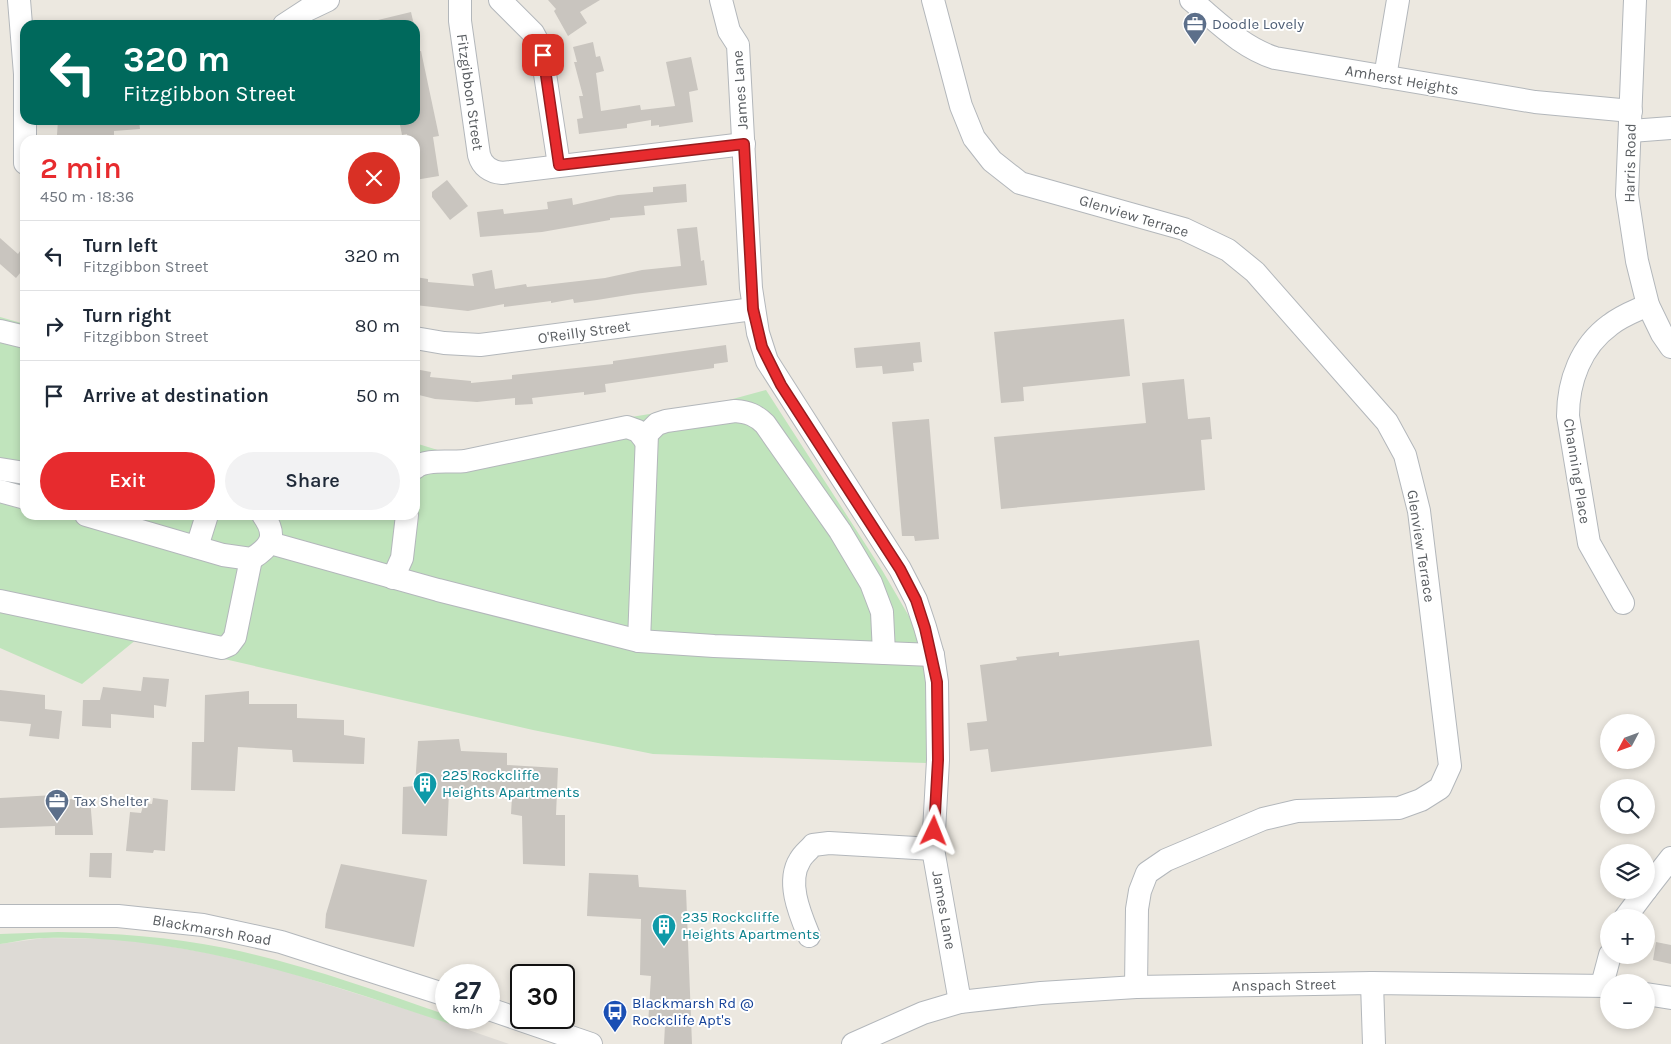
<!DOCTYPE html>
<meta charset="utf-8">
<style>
body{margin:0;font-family:Karla,sans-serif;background:#f2f2f3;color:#1f2937;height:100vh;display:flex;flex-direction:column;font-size:19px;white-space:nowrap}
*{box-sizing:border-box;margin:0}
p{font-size:16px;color:#747a83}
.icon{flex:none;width:28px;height:28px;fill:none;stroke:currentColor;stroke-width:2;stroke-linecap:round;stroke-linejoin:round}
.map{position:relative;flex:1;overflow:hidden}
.drawer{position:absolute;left:20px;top:135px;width:400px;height:385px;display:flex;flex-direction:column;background:#fff;border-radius:15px;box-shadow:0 2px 8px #0003}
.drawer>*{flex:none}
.hud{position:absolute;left:20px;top:20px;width:400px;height:105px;border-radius:15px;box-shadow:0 2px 8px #0003;background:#00695c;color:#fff;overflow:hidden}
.needle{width:32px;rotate:229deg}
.controls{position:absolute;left:1600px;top:714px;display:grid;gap:10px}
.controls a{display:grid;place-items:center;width:55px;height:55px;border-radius:50%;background:#fff;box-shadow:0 2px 8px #0003;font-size:25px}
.speed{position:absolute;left:435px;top:964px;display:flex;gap:10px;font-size:25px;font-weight:700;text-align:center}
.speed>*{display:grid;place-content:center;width:65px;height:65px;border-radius:50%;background:#fff;box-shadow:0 2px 8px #0003;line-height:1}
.speed small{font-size:12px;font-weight:400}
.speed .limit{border:2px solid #111;border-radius:8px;background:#fff;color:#111}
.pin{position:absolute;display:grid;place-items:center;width:42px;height:42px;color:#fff;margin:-21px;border-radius:10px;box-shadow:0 2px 8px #0006}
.me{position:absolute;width:55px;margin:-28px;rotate:2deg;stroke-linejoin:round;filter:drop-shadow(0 0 4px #0008)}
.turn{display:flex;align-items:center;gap:18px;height:105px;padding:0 20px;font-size:22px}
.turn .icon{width:65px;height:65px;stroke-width:2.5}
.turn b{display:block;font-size:35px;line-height:42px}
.round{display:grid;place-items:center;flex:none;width:52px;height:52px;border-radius:26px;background:#f2f2f3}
.headline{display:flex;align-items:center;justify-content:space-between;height:85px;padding:0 20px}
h1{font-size:30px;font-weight:600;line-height:38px;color:#e72b2e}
.cta{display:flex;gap:10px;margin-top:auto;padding:10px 20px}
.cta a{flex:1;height:58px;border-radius:30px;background:#e72b2e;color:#fff;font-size:20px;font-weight:600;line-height:58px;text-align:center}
.cta a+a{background:#f2f2f3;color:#1f2937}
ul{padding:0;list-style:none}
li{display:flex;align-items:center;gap:15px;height:70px;padding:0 20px;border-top:1px solid #e0e1e3}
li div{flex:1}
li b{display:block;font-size:19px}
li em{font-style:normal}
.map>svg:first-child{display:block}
.industrial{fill:#dddad5}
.green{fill:#c0e4bc}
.building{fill:#c9c5bf}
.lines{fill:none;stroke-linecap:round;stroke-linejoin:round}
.minor-casing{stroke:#b3b7bb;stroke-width:24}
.minor{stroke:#fff;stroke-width:22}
.route-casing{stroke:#961c1e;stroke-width:12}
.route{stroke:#e72b2e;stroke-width:9}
.labels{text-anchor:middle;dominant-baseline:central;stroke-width:4;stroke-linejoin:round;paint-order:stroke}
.service-label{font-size:15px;fill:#4e5e75;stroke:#fff;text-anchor:start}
.street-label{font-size:15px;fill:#595d61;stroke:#fff}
.culture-label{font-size:15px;fill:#0d838f;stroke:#fff;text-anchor:start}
.transit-label{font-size:15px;fill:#164399;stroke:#fff;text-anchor:start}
</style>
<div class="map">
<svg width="1671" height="1044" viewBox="0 0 1671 1044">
<rect width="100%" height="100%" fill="#ece8e0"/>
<path class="industrial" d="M44 938 127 939 208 953 284 971 428 1016 509 1044H0V944Z"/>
<g class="green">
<path d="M0 317 25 324V515H415V443L454 455 600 422 718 403 766 390 882 570 910 618 917 634 927 685 926 763 653 754 533 730 137 639 82 684 0 648Z"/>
<path d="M58 932C114 933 170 937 225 948 299 963 372 989 444 1014L456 1026C323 982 187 934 45 938 30 938 15 942 0 944V934Z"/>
</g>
<g class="building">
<path d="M548 0H600L580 12 587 23 568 36 554 11 556 9Z"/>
<path d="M411 12 414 25H378V20Z"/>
<path d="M593 42 596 57 600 56 604 71 596 73 601 111 640 105 641 110 675 106 666 62 691 57 698 90 689 92 693 122 659 127V125L651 126V120L627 124V128L579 134 577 119 583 118 579 96H583L574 62H577L573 47Z"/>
<path d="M421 51 439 136 433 137 439 176 415 180V140H408L407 134 402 135 399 120H415V52Z"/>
<path d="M58 120H139L140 129 114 131V137L94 138 57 135Z"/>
<path d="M447 180 468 206 450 220 432 197V192Z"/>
<path d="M686 184 687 202 644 206 645 215 610 218V220L542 232 480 237 477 212 503 209 504 214 548 209 547 202 572 198 573 205 618 195 653 192V187Z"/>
<path d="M697 227 701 261 704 260 707 285 634 294 597 300 574 303 573 299 551 303V301L504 307V304L468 311 415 305V277L428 279V282L474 286 472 274 492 270 495 289 526 284 527 287 605 278 642 270 681 266 677 229Z"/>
<path d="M0 238 18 254 25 244V267L16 278 0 264Z"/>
<path d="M1124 319 1130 376 1023 387 1024 401 1001 403 994 332Z"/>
<path d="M920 342 922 362 913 363 914 371 883 374 882 366 856 368 854 348Z"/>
<path d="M726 345 728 362 714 364V368L605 384 606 392 584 395V392L532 398 533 404 515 405V398L477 402 435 399 415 394V369L431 372 430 377 471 381V383L512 379V375L613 364V361Z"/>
<path d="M1184 379 1188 419 1210 417 1212 439 1201 440 1205 490 1001 509 994 437 1146 423 1142 383Z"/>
<path d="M929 419 939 539 915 541 914 536H902L892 422Z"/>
<path d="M1199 640 1212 746 991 772 988 749 970 751 967 723 987 721 980 665 1017 660 1016 657 1059 652V656Z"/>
<path d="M143 677 169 679 166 707 154 705V718L111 714V728L82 726 83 700H100L103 687 141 691Z"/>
<path d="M0 690 45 695V709L62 711 59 739 29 736 31 724 0 721Z"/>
<path d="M249 691V704H297V718L344 720V735L365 738 364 764 293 762 292 750 238 747 235 791 191 790 192 742H204L205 695Z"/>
<path d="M459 739 461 751 507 753V765L558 768 556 815H565V866L523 864 522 816 511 814 512 796 449 792 447 836 402 834 403 787 415 786 418 741Z"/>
<path d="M55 795 56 800 90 798 93 835H55V826L0 828V798Z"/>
<path d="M153 798 168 800 165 851 154 850 153 853 126 851 130 812 141 813 144 803 152 804Z"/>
<path d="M90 853H112L111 878 89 877Z"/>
<path d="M341 864 427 880 414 947 325 928 326 914Z"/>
<path d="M589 873 638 875 639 887 686 890 692 1044H664L665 1025H648L651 976 640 975 641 919 587 916Z"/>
<path d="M1656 942 1671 945V964L1653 960Z"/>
</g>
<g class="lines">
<defs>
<g id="minor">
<path d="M19 0 25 74V163"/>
<path d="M460 0V21L479 155C482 166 490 172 502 173L744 144"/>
<path d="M500 0 533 33 541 48 559 165"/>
<path d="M721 0 729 31 738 45 751 288 758 333 767 361 900 569 916 600 925 627 933 655 937 682 938 760 933 849 960 1002"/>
<path d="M933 0 961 106 974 138 992 161 1020 183 1184 229 1228 250 1255 272 1387 422 1405 455 1419 511 1450 766 1440 788 1421 800 1399 808 1297 811 1263 819 1166 860 1147 873 1140 891 1137 909 1136 987"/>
<path d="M1191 0C1218 22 1241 47 1275 58L1535 102 1631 111"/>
<path d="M1635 0 1627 195 1637 261 1648 305 1662 334 1671 347"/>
<path d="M284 25 307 10 328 0"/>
<path d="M1385 77 1398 0"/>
<path d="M1631 131 1671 128"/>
<path d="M0 331 25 337"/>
<path d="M415 338 444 343 480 345 753 309"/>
<path d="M415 468C426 458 450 463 465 461L627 427 638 431 645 440"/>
<path d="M0 469 25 473"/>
<path d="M0 491 25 498"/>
<path d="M86 515 223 555 251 559C271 547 278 536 263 515"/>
<path d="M270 543 438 590 639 641 714 646 933 655"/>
<path d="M197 547 207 515"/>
<path d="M393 578 402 558 407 515"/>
<path d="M0 601 222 648 229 645 235 637 251 559"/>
<path d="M1623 603 1589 543 1568 416C1568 381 1581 346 1610 325 1621 316 1635 311 1648 305"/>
<path d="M639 641 647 434 657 424 666 421 735 411C748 412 756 415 765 424L840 531 871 583 882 612 884 653"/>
<path d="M1646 890 1671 858"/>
<path d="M0 916H118L203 925 281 942 446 995"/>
<path d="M1625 918 1646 890"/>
<path d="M809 936C800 914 786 882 800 860 803 854 809 850 813 845L829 843 933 849"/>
<path d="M1372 983 1374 1044"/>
<path d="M1602 985 1610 955"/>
<path d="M1646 994 1671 998"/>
<path d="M489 1009 591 1044"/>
<path d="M853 1044 923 1013 960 1002 1041 993 1136 987 1372 983 1609 986"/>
</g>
</defs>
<use href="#minor" class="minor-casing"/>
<use href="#minor" class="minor"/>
</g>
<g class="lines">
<defs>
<path id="route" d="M543 55 559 165 744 144 753 309 762 347 781 385 900 569 916 600 925 628 937 682 938 760 934 831"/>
</defs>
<use href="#route" class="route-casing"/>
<use href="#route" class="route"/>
</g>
<defs>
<symbol id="office-pin" viewBox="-11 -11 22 30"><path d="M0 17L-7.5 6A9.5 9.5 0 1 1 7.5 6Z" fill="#5c6f8a" stroke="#fff"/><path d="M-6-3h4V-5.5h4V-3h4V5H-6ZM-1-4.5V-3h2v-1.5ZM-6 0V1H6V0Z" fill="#fff"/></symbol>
<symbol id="building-pin" viewBox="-11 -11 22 30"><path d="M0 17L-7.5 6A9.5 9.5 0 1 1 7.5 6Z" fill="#0f9aa8" stroke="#fff"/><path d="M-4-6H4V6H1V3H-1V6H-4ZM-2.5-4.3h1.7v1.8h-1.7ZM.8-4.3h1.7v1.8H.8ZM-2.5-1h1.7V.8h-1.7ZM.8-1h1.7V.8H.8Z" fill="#fff"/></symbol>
<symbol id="bus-pin" viewBox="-11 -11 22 30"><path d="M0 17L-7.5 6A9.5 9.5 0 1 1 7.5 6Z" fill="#1a4fb4" stroke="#fff"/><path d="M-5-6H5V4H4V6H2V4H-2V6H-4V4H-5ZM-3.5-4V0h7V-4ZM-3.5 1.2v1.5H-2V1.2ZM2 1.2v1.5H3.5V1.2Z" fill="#fff"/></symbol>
</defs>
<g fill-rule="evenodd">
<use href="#office-pin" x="1181" y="10" width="28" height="38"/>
<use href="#building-pin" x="411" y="770" width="28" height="38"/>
<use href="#office-pin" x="43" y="787" width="28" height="38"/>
<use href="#building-pin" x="650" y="912" width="28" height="38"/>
<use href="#bus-pin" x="601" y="998" width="28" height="38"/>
</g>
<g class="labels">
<g class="service-label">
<text x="1212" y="24">Doodle Lovely</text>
<text x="74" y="801">Tax Shelter</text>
</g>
<g class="street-label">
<text transform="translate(1402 80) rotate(10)">Amherst Heights</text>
<text transform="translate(740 90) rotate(-94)">James Lane</text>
<text transform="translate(470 92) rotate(82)">Fitzgibbon Street</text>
<text transform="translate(1630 163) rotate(-89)">Harris Road</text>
<text transform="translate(1134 216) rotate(17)">Glenview Terrace</text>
<text transform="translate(584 332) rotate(-8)">O'Reilly Street</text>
<text transform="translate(1577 471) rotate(81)">Channing Place</text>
<text transform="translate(1421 546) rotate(81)">Glenview Terrace</text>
<text transform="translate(944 910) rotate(80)">James Lane</text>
<text transform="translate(212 930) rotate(10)">Blackmarsh Road</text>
<text transform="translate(1284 985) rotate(-1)">Anspach Street</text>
</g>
<g class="culture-label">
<text x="442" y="775">225 Rockcliffe<tspan x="442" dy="17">Heights Apartments</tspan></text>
<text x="682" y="917">235 Rockcliffe<tspan x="682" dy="17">Heights Apartments</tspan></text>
</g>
<g class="transit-label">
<text x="632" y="1003">Blackmarsh Rd @<tspan x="632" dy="17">Rockclife Apt's</tspan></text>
</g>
</g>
</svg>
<div class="controls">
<a><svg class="needle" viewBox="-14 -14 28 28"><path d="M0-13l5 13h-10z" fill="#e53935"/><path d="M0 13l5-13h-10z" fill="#747a83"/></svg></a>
<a><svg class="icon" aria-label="search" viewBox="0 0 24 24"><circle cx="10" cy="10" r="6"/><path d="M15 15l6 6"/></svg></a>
<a><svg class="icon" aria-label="layers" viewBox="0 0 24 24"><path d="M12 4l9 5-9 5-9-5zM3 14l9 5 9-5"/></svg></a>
<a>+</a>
<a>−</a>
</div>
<div class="speed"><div>27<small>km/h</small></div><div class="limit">30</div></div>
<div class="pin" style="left:543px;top:55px;background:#d93025"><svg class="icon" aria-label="arrive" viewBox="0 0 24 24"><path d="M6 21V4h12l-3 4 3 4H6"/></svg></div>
<svg class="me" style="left:934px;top:831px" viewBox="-20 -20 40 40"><path d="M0-17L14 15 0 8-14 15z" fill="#e72b2e" stroke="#fff" stroke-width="4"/></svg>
<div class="hud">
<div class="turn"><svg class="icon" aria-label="left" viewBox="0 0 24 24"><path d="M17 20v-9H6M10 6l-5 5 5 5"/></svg><div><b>320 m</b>Fitzgibbon Street</div></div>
</div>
<section class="drawer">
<div class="headline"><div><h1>2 min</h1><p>450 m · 18:36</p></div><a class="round" style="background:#d93025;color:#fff"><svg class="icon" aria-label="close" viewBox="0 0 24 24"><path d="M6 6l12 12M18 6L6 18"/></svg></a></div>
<ul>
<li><svg class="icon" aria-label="left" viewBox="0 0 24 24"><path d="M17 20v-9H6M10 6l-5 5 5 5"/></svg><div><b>Turn left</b><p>Fitzgibbon Street</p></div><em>320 m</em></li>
<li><svg class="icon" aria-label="right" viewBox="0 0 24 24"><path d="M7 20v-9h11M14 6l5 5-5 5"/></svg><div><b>Turn right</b><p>Fitzgibbon Street</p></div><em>80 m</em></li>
<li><svg class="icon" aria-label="arrive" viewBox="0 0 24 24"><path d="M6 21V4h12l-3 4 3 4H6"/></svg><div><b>Arrive at destination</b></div><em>50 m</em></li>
</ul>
<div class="cta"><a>Exit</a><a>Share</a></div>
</section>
</div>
